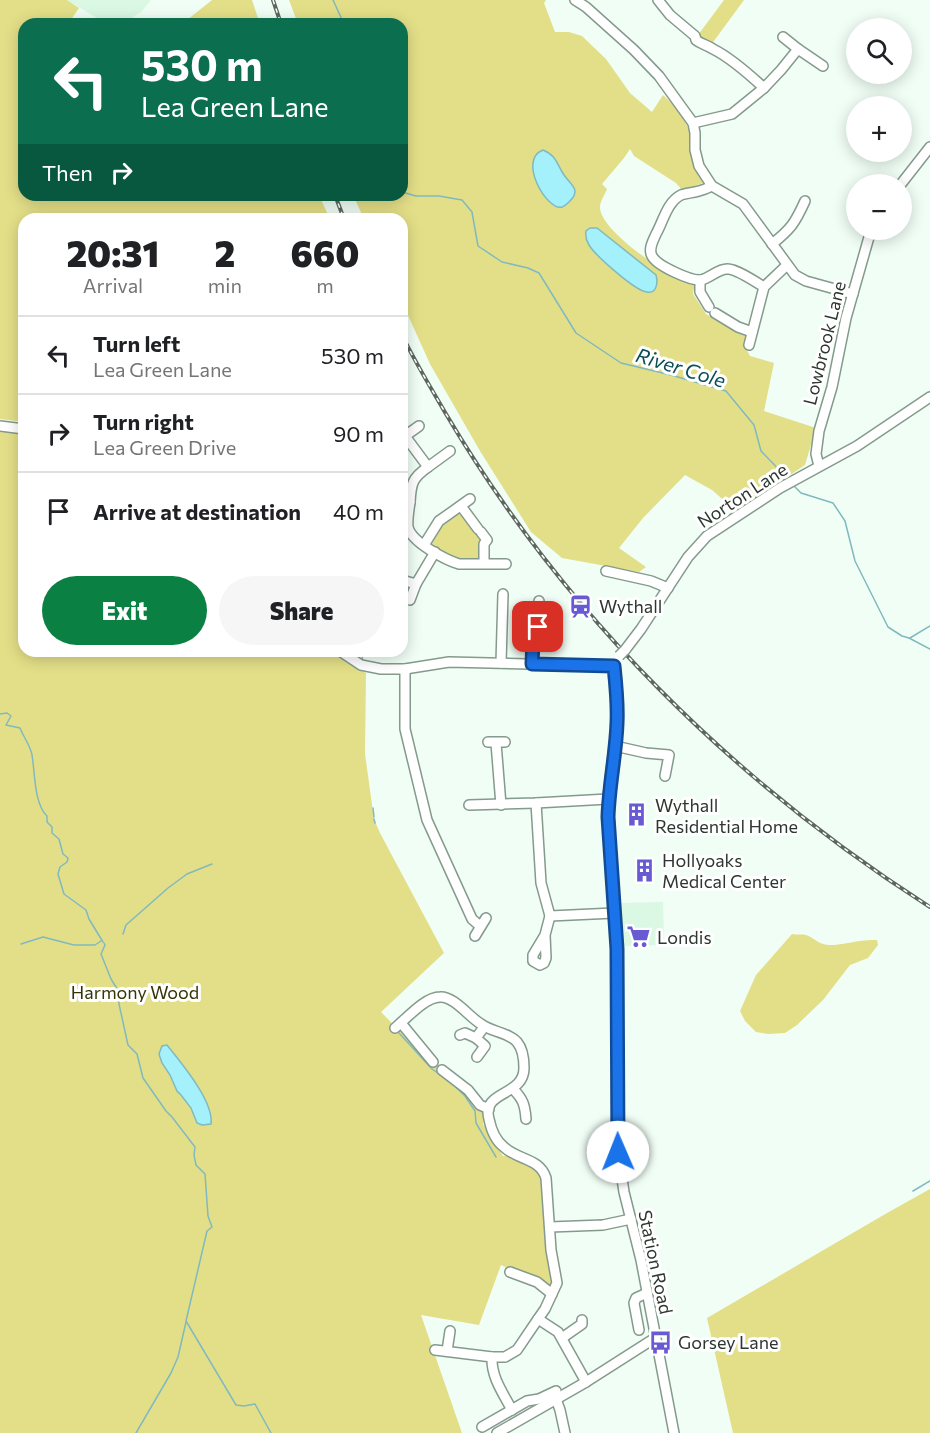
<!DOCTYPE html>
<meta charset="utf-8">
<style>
body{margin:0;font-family:Commissioner,sans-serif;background:#f6f6f6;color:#202124;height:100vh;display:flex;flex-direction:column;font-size:22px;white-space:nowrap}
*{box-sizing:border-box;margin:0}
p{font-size:20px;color:#757577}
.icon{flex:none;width:33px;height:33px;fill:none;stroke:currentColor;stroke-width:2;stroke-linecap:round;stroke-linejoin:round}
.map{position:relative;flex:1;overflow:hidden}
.sheet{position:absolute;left:18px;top:213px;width:390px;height:444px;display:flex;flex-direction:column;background:#fff;border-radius:18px;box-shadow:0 3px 15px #0003}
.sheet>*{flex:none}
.top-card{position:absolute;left:18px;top:18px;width:390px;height:183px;border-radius:18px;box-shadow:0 3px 15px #0003;background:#0b6e4f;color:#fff;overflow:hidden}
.buttons{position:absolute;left:846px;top:18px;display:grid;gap:12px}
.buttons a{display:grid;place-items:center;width:66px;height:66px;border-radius:50%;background:#fff;box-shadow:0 3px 15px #0003;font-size:30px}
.pin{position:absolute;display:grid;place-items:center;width:51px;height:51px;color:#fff;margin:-26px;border-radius:12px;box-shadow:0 3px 9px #0006}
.me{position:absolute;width:66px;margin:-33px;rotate:359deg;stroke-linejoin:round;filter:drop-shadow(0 0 4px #0008)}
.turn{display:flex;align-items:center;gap:21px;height:126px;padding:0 24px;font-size:27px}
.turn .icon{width:78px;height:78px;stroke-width:2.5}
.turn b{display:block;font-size:42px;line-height:51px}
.then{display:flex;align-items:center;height:57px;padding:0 24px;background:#0003;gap:12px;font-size:22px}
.eta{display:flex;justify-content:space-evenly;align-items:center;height:102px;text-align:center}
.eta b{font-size:36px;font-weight:800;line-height:42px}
.button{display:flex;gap:12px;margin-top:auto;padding:12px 24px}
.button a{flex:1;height:69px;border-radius:36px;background:#0b8043;color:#fff;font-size:24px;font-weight:800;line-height:69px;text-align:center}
.button a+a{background:#f6f6f6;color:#202124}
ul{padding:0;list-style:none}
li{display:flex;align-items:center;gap:18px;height:78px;padding:0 24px;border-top:2px solid #e0e0e0}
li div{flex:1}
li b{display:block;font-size:22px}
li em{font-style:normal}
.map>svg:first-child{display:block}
.built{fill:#daf8e4}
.green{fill:#e3df88}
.water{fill:#a4f1fc;stroke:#80b9bf;stroke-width:1.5}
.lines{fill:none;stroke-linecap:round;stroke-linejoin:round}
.stream{stroke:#80b9bf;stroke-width:1.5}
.minor-casing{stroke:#849a8c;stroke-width:12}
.minor{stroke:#fff;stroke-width:9}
.rail-casing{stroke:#5d6760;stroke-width:4}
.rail{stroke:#fff;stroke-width:1.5;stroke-dasharray:4.5;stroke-linecap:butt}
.minor-bridge-casing{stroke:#849a8c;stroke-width:12;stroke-linecap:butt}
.minor-bridge{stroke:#fff;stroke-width:9}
.route-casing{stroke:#114b97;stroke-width:15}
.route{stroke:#1a73e8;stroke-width:10}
.labels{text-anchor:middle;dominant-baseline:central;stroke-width:6;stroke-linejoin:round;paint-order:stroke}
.street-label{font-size:18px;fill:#2d3630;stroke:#fff}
.poi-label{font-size:18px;fill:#2d3630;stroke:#fff;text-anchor:start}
.park-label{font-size:18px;fill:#373405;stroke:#fff}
.water-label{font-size:20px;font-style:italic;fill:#0a4e56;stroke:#fff}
</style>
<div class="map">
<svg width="930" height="1433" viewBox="0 0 930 1433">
<rect width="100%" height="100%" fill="#f0fef5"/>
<g class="built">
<path d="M67 0H151L141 12 131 18 107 24Z"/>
<path d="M663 902 664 945 619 946 618 903Z"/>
</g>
<g class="green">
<path d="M0 0H67L79 8 68 24H24V195H319L330 219H24V422L0 419Z"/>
<path d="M212 0H252L260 24H182Z"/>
<path d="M289 0H546L544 3 555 32H569L582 36 606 59 630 93 652 112 663 95 680 111 690 132 696 167 703 183 682 190 676 183 634 156 630 149 624 158 602 184 607 189C605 194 601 200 600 206 598 224 642 257 657 265 669 272 682 277 695 283L693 294 706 314 745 336V347L750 356 774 363 764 411 816 428 805 465 736 511 712 490 685 475 643 518 619 548 646 567 639 572 562 558 531 532 480 451 430 364 402 302V219H364L353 195H402V24H298Z"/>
<path d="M724 0H744L711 45 699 40 698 35Z"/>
<path d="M0 431 24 434V651H333L346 662 366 673 365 754 374 819 380 833 444 953 381 1012 432 1064 485 1110 483 1124 503 1156H508L536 1170 541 1175 552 1280 550 1288 501 1265 479 1325 421 1315 462 1433H0Z"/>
<path d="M458 512H460L483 540 480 558 477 561C458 560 447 556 432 544 434 528 447 520 458 512Z"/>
<path d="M792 934C796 935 802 934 806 935 815 938 817 944 829 945 845 945 860 939 877 940L878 945 868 958 850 965 823 1000 797 1025 785 1033 768 1034 756 1032 745 1021 740 1011 756 975Z"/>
<path d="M930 1189V1433H733L707 1318 887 1213Z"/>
</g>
<g class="water">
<path d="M543 150C557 156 556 163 564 175 571 185 582 190 569 202 567 204 565 206 562 207 547 211 517 160 543 150Z"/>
<path d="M590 228H597L656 275C658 282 657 294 647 292 635 291 595 255 589 245 586 240 585 236 586 231Z"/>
<path d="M167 1045C181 1063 214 1101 211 1124L202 1125 197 1123 191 1108 181 1095 177 1091 170 1075 162 1063 159 1054 162 1046Z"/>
</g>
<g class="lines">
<g class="stream">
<path d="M333 0 344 24"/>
<path d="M402 192 416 196H439L462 200 472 212 478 246 502 262 528 268 539 273 576 333 621 363 671 375 726 391 754 425 761 451 788 479"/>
<path d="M793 485 801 493 833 503 845 521 855 561 888 627 902 636 909 638 930 649"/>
<path d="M910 638 930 626"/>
<path d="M362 659 364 651"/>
<path d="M0 714 7 713 11 716 6 725 20 728C23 736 31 747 32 755 35 772 34 804 47 816V822L52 827V833L59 839 63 854 68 858 67 862 60 867 58 874 64 894 86 910 89 919 103 942"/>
<path d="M373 808 374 817"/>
<path d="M374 819 375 823"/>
<path d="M123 934 126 925 168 888 187 874 212 864"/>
<path d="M104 943 105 945 101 954 111 979 119 992V1004L128 1045 137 1054 143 1078 166 1111 172 1117 195 1147 194 1155 196 1165 205 1174 208 1216 212 1227 207 1231 186 1321 236 1405 244 1406 255 1404 271 1433"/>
<path d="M21 944 43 937 74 945H95L101 941"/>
<path d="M399 1033 432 1069 452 1083 465 1096 475 1111 476 1123 496 1157"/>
<path d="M913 1191 930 1181"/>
<path d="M136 1433 171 1373 178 1357 186 1322"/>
</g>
<defs>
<g id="minor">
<path d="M575 0 586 7 634 50 659 76 693 123 695 133V150L699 166 712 186 743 204 795 275 806 281 853 294"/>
<path d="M658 0 670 15 695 36 696 40C701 44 707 45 713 49 729 57 750 75 764 88"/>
<path d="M798 49 823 66"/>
<path d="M693 123 732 114 764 88 781 70 798 49 783 37"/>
<path d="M901 184 930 147"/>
<path d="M712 186C708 188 703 190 699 191 693 193 686 193 681 195 667 202 663 222 656 234 653 241 648 249 652 256 657 266 691 281 701 280 710 278 718 269 727 269 735 268 756 282 764 287"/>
<path d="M772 244C791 229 795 223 805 201"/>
<path d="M700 280V292L709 307"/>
<path d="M715 313 738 327 752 332"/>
<path d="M749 345 764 287 787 265"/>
<path d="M0 426 24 429"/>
<path d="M405 436 419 426"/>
<path d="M402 438 405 436 428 467C412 478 411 484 410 502"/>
<path d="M819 466 816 454 819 431 832 387 846 318 871 230"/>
<path d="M428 467 450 451"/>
<path d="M402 502H410C409 510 407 520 408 527 411 542 446 560 459 564H506"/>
<path d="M461 506 478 529"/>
<path d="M481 532 487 540 484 544V563"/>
<path d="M424 545 439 521 470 499"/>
<path d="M606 571 651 581 668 588"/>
<path d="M402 580 416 584 435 552"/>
<path d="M410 600 416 584"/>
<path d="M625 650 641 629 688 557 707 536 780 488 857 446 930 397"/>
<path d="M340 651 361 665 381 669H405L449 662 614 666"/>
<path d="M501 663 503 594"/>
<path d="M533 664V640L538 628 539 601"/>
<path d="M614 666 618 713 608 799V817L617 952 618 1152 624 1192 641 1260 674 1433"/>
<path d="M405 669V729L427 820 472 919 480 926"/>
<path d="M488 742H505"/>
<path d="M496 743 501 805"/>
<path d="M615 746 646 753 669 755 665 776"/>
<path d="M536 803 541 883 550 916 614 913"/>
<path d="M469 805 536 803 608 799"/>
<path d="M545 935 546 958 544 963 540 965 533 961V955L545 935 550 916"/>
<path d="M475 936 486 918"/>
<path d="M401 1023 433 1062"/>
<path d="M395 1028C407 1018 425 997 440 997 454 996 469 1017 481 1024 491 1032 508 1032 517 1042 523 1049 524 1059 524 1068 524 1097 481 1090 489 1119 491 1129 496 1141 504 1147 517 1160 540 1158 546 1178L551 1250 557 1283 545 1309 538 1319 517 1350 505 1357H492L435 1350"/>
<path d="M460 1035 465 1033 476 1038 484 1027"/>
<path d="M476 1038 485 1046 477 1057"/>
<path d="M442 1070 468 1090 480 1105 489 1109"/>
<path d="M513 1089C523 1099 525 1105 526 1119"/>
<path d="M550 1227 603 1225 631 1219"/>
<path d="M510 1272 537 1282 552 1294"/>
<path d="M538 1319 558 1332 586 1382"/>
<path d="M639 1330 634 1303 636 1298 647 1293"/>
<path d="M562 1338 582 1324V1320"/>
<path d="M447 1351 450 1331"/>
<path d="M492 1357C491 1377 503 1393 512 1410"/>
<path d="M556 1399 560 1410 565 1433"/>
<path d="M482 1427 527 1401 539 1399 556 1391"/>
<path d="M497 1433 586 1382 655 1338"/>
</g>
</defs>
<use href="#minor" class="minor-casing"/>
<use href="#minor" class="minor"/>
<defs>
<g id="rail">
<path d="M273 0 281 24"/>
<path d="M335 195 344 219"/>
<path d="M402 335C415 362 431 388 446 414 565 615 734 782 930 907"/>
</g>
</defs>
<use href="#rail" class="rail-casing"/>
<use href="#rail" class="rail"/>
<defs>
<path id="minor-bridge" d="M619 656 625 650"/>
</defs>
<use href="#minor-bridge" class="minor-bridge-casing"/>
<use href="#minor-bridge" class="minor-bridge"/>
</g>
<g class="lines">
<defs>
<path id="route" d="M538 627 533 640 532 664 614 666C616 685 618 704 617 723 616 754 609 785 608 817L617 949 618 1152"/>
</defs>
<use href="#route" class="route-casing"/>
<use href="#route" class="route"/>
</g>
<defs>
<symbol id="station-bare" viewBox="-9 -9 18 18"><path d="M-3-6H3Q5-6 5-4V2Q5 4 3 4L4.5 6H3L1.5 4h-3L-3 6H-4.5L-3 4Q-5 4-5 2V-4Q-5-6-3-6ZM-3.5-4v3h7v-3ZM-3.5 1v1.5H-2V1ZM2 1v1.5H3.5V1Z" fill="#685ad3" stroke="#fff" stroke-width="2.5" paint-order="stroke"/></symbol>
<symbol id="building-bare" viewBox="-9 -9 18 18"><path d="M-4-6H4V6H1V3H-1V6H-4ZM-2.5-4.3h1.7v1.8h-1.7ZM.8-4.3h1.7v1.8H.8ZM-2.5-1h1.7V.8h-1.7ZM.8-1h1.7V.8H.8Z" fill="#685ad3" stroke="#fff" stroke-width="2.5" paint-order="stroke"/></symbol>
<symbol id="supermarket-bare" viewBox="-9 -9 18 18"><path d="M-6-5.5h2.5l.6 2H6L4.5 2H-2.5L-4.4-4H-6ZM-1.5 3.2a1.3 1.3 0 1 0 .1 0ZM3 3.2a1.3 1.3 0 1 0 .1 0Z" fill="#685ad3" stroke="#fff" stroke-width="2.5" paint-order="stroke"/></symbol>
<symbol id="bus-bare" viewBox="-9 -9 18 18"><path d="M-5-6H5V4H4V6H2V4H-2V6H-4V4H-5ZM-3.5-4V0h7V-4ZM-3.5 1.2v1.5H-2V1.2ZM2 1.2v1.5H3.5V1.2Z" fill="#685ad3" stroke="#fff" stroke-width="2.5" paint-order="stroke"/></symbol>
</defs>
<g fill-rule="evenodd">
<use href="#station-bare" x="564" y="590" width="33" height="33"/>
<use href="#building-bare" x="620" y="798" width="33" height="33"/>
<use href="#building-bare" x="628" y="854" width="33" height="33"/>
<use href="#supermarket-bare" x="622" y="920" width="33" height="33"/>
<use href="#bus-bare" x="644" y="1326" width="33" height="33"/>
</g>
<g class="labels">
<g class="street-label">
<text transform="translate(824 343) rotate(-76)">Lowbrook Lane</text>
<text transform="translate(742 495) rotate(-33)">Norton Lane</text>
<text transform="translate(656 1262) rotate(78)">Station Road</text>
</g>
<g class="poi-label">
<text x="599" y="606">Wythall</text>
<text x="655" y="805">Wythall<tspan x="655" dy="21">Residential Home</tspan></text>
<text x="662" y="860">Hollyoaks<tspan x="662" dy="21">Medical Center</tspan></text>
<text x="657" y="937">Londis</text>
<text x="678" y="1342">Gorsey Lane</text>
</g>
<g class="park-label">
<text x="135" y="992">Harmony Wood</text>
</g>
<g class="water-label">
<text transform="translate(681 367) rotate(17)">River Cole</text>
</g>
</g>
</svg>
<div class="buttons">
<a><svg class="icon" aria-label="search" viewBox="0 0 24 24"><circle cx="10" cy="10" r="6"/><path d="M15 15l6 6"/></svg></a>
<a>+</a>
<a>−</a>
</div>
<div class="pin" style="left:538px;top:627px;background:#d93025"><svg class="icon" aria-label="arrive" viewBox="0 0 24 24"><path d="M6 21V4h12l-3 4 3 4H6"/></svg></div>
<svg class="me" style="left:618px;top:1152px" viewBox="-20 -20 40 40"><circle r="19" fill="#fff"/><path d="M0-13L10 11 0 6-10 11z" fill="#1a73e8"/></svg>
<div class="top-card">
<div class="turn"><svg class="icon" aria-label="left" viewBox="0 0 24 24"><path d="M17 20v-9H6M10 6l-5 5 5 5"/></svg><div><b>530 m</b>Lea Green Lane</div></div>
<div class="then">Then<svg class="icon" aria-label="right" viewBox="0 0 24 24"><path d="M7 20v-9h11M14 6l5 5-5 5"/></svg></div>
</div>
<section class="sheet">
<div class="eta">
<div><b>20:31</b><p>Arrival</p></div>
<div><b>2</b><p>min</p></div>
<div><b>660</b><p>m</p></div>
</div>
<ul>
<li><svg class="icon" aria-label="left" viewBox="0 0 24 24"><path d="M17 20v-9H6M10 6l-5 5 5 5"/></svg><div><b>Turn left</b><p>Lea Green Lane</p></div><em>530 m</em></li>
<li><svg class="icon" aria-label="right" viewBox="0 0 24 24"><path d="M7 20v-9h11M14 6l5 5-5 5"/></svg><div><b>Turn right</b><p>Lea Green Drive</p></div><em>90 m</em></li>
<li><svg class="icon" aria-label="arrive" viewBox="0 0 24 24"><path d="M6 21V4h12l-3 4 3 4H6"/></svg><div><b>Arrive at destination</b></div><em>40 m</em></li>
</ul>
<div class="button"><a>Exit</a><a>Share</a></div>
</section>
</div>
